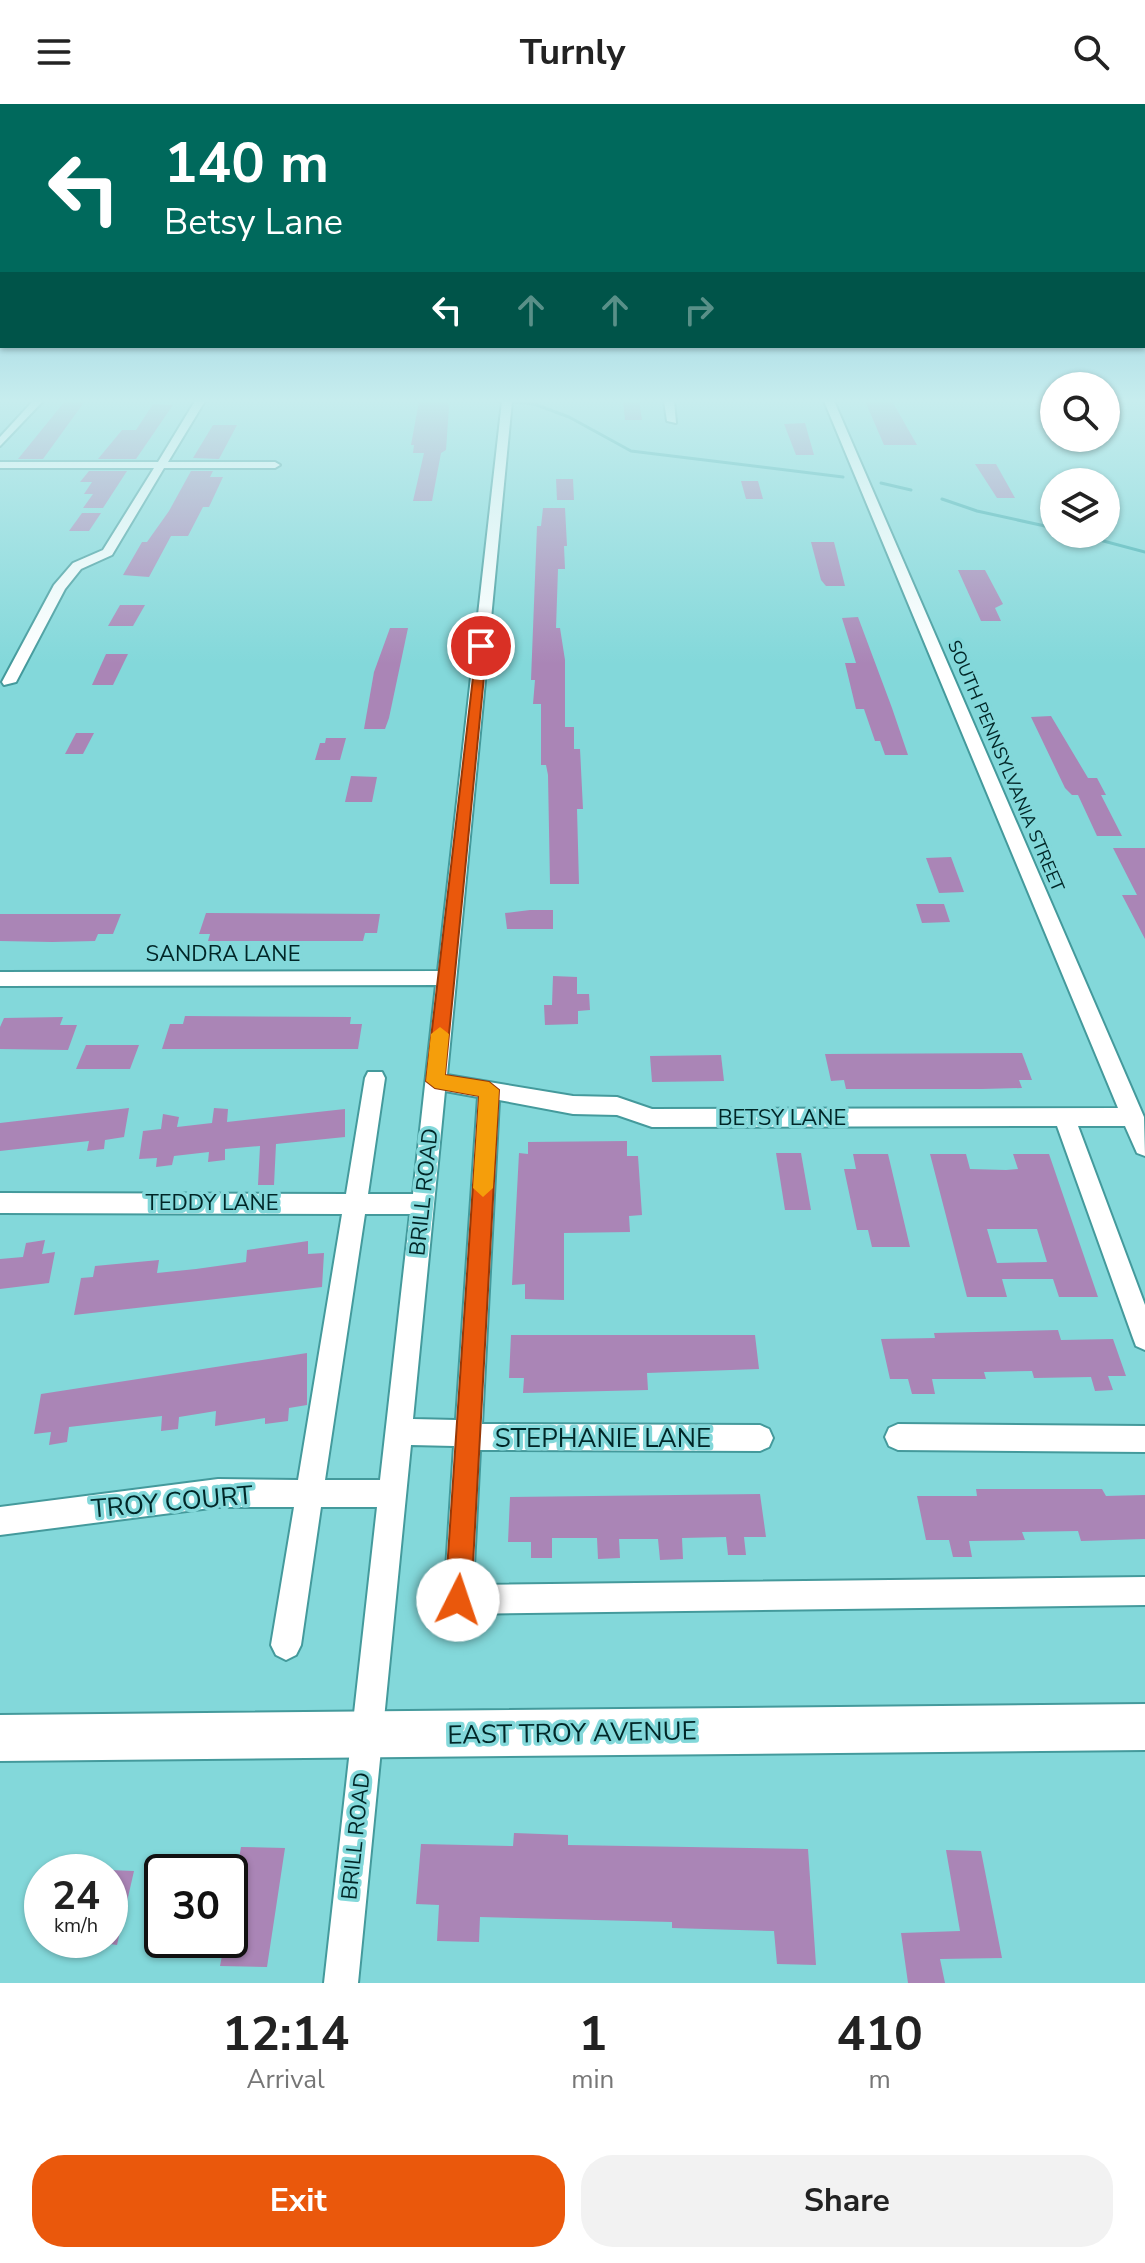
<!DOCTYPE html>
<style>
body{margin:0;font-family:"Nunito Sans",sans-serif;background:#f2f2f2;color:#222;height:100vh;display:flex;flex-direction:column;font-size:30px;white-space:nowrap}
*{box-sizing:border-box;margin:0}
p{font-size:26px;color:#767676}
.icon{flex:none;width:44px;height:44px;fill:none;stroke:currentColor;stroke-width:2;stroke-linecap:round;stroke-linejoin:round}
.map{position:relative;height:1879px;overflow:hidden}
.sheet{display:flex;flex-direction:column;background:#fff;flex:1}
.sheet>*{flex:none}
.hud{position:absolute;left:0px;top:0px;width:1146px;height:244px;box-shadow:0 2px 6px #0004;background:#00695c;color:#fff;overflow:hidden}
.tools{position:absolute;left:1040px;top:268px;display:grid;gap:16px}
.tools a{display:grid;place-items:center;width:80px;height:80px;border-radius:50%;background:#fff;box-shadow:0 2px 6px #0004;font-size:40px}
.speed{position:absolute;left:24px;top:1750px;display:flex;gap:16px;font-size:40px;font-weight:700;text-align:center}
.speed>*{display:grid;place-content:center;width:104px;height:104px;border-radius:50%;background:#fff;box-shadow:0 2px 6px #0004;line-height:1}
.speed small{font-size:20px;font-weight:400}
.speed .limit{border:4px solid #111;border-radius:12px;background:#fff;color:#111}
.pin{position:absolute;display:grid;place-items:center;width:68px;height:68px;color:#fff;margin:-34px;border:4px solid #fff;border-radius:50%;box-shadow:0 2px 8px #0007}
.me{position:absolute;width:88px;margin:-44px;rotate:4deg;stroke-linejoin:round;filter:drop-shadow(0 0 6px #0008)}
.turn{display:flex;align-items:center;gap:28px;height:168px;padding:0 32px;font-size:36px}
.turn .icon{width:104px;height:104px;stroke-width:2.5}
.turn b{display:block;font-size:56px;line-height:68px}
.lanes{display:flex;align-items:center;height:76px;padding:0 32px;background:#0003;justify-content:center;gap:40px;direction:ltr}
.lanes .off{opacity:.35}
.eta{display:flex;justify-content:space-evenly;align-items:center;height:136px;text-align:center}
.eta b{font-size:48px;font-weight:700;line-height:56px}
.action{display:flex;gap:16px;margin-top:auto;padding:16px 32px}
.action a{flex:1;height:92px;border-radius:32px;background:#ea580c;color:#fff;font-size:32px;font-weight:700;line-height:92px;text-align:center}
.action a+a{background:#f2f2f2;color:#222}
header{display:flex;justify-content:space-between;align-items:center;height:104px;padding:0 32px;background:#fff;font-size:36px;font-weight:700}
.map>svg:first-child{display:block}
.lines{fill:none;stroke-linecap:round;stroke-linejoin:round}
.stream{stroke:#3baaad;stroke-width:3}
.building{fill:#aa85b6;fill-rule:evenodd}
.street-casing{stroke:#449a9c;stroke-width:4}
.secondary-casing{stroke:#449a9c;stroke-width:4}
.street{fill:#fff;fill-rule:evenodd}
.secondary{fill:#fff;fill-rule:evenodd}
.route{fill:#ea580c;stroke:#983908;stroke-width:2}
.slow{fill:#f59e0b}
.labels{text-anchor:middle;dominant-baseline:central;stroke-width:7;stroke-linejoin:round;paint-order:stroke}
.far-street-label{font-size:18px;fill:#002627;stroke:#83d8da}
.street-label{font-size:22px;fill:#002627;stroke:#83d8da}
.near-street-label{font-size:26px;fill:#002627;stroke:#83d8da}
</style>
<header><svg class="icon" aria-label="menu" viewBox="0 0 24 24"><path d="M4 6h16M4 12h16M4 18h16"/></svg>Turnly<svg class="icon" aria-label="search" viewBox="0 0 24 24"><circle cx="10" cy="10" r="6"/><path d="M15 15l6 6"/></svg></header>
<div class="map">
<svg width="1145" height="1879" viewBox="0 0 1145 1879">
<rect width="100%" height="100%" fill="#83d8da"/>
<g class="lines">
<g class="stream">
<path d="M495 297 500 298"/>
<path d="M513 298 534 300 569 313 631 347 843 373"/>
<path d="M881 379 911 386"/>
<path d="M942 395 977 407 1054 424"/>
<path d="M1077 430 1145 448"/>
</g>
</g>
<g class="building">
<path d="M65 297H85L43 355H18Z"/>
<path d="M419 297H447L449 303 446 346 441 349 432 397H413L424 349H413L414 341H411Z"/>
<path d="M623 297H639L642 316H625Z"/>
<path d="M865 297H892L917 341H884Z"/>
<path d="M153 300 173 301 136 355H98L122 326H136Z"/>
<path d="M805 319 814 351H796L784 320Z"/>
<path d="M213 321H237L219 355 193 354Z"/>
<path d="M975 360H996L1015 394H997Z"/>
<path d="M89 367H127L103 404H83L93 390H84L92 378H80Z"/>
<path d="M191 367H213L210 373H223L209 403H203L188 432H171L149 473 123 471 142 438H147L169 407Z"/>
<path d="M556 375H573L574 396H557Z"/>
<path d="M741 377H758L763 395H746Z"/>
<path d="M543 404H565L567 442H564L565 465H558L556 524H560L565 556V623H574V645H580L583 705H577L579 780H550L548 671 546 661H541V600H533L535 576H531L537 422H541Z"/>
<path d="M82 409H101L89 427H69Z"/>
<path d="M811 438H834L845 482H826L821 476Z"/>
<path d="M958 466H985L1003 500 995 504 1001 517H981Z"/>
<path d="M120 501H145L133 522H108Z"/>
<path d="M858 513 892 604 908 651H885L880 637H875L864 605H856L845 559H856L842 514Z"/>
<path d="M390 524H408L389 614 385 625H364L374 568Z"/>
<path d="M106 550H128L113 581H92Z"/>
<path d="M1051 612 1088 674H1097L1106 691H1101L1122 732H1097L1078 691H1072L1065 684 1031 613Z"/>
<path d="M76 629H94L83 650H65Z"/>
<path d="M326 634H346L340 656H315L320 639H325Z"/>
<path d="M351 672 377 673 372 698H345Z"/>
<path d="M1113 744H1145V835L1122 791H1137Z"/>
<path d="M951 753 964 788 939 789 926 754Z"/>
<path d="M916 800H944L950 818 922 819Z"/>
<path d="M530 806H553V825H507L505 809Z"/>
<path d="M206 809 380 810 377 829H365L363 837H208L210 830H199Z"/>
<path d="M0 810H121L113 830H98L95 837 52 838 0 837Z"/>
<path d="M553 872 577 873V890H589L590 906 578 907V920L545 921 544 901H552Z"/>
<path d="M185 912 351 913 350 920H362L358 945H162L170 920H183Z"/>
<path d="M63 913 60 921H77L68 946 0 945V923L4 914Z"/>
<path d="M86 941H139L130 965H76Z"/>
<path d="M1022 949 1032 976H1019L1022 984 982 985H846L844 976 831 977 825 950Z"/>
<path d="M721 951 724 977 652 978 650 952Z"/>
<path d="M129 1004 124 1033 105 1036 104 1045 87 1047 89 1037 0 1047V1019Z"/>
<path d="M214 1004 228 1005 227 1018 345 1005V1033L276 1040 274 1081H258L260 1042 225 1045V1056L208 1058 209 1048 174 1052 172 1061 156 1063 157 1054 139 1055 143 1027 161 1025 163 1010 179 1013 177 1023 212 1019Z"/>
<path d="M627 1037V1052H638L642 1111 629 1112 630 1128 564 1129V1196L525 1195V1180L512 1181 519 1049 528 1050V1038Z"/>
<path d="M776 1049H801L811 1106H785Z"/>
<path d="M853 1050H888L910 1143H872L868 1126H857L844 1065H856Z"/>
<path d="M930 1050H966L970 1065 1006 1066 1018 1065 1013 1050H1049L1098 1193H1059L1053 1175H1002L1007 1193H967ZM987 1125H1037L1047 1158 997 1159Z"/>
<path d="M45 1136 42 1150 55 1148 49 1179 0 1185V1155L23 1153 26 1139Z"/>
<path d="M308 1137V1150L324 1149 322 1183 74 1211 81 1174 93 1173 95 1162 159 1156 157 1169 196 1165 246 1158 247 1146Z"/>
<path d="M1058 1226 1061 1236 1113 1235 1126 1272H1108L1113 1286 1095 1287 1091 1273 1034 1274 1032 1267 984 1268 986 1275H932L935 1290H912L908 1275H890L881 1235 935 1234 934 1229Z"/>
<path d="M511 1231H755L759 1265 647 1269 648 1286 523 1289 524 1274H509Z"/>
<path d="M307 1249V1301L289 1304 288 1317 265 1320V1314L215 1322 216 1307 179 1313 178 1325 161 1327 162 1312 69 1323 67 1338 49 1341 51 1328 34 1330 41 1290Z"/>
<path d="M976 1385H1102L1106 1392 1145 1391V1435L1081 1437 1078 1427 1022 1428 1025 1436 969 1437 972 1453H953L949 1436H926L917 1392H977Z"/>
<path d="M760 1390 766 1433H744L746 1451H728L726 1433 682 1434 683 1455 660 1456 658 1435H619L620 1454 598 1455 597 1434H552V1454H531V1438H508L510 1393Z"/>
<path d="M514 1729 568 1731V1741L808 1745 816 1861 777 1860 774 1827 672 1824V1818L480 1813 479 1838 437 1837 439 1801 416 1800 421 1740 513 1742Z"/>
<path d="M241 1743 285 1744 267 1863 220 1862 225 1836H230V1806Z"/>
<path d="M946 1746 981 1747 1002 1854 940 1855 945 1879H908L901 1829 960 1827Z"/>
<path d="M110 1766 134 1767 117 1841 110 1840Z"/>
</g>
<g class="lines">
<defs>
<g id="street">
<path d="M33 297H43L0 342V333Z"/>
<path d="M195 297H205L168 358H275L280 361 275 364H164L112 451 81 465 65 485 16 578 4 581 2 578 54 481 73 459 103 446 154 364H0V358H158Z"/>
<path d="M502 297H512L447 971 573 992 617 993 652 1005 1118 1004 824 297H834L1144 1013 1145 1052 1137 1049 1125 1022H1078L1145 1201V1246L1136 1242 1133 1234 1057 1022 652 1023 617 1011 573 1010 499 996 482 1320 760 1321 769 1325 773 1334 769 1343 760 1347 480 1346 473 1481 1145 1473V1501L458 1510 448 1506 444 1496 454 1342 411 1341 358 1879H324L377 1403H321L301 1541 296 1551 286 1556 276 1551 271 1541 294 1403H218L0 1431V1403L218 1375 298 1376 342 1110 0 1109V1089L346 1090 365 974 368 968H382L385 974 368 1090H413L436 881 0 882V868L438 867ZM445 987 478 993 456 1316 413 1315ZM365 1110H410L380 1376H325Z"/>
<path d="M664 297H674L676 319 667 317Z"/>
<path d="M898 1320 1145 1322V1348L898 1346 889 1342 885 1333 889 1324Z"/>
</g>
<path id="secondary" d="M1145 1600V1646L0 1657V1611Z"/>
</defs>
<use href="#street" class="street-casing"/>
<use href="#secondary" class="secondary-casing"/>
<use href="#street" class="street"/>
<use href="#secondary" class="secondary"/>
</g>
<linearGradient id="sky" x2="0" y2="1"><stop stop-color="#63b0d0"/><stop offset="0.53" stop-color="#c7edee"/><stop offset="1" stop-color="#c7edee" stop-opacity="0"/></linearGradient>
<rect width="1145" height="560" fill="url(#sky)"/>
<path class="route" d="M477 539 487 542 445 971 489 978 499 986 471 1496 467 1505 458 1509 449 1505 445 1496 479 992 435 984 426 977Z"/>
<path class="slow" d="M440 923 449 930 445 971 489 978 499 986 493 1084 483 1093 473 1084 479 992 435 984 426 977 431 930Z"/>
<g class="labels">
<g class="far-street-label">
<text transform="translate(1006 662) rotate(67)">SOUTH PENNSYLVANIA STREET</text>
</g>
<g class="street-label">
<text x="223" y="850">SANDRA LANE</text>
<text x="782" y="1014">BETSY LANE</text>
<text transform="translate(424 1088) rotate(-84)">BRILL ROAD</text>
<text x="212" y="1099">TEDDY LANE</text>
<text transform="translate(356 1732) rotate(-84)">BRILL ROAD</text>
</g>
<g class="near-street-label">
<text x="603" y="1334">STEPHANIE LANE</text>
<text transform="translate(172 1398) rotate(-5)">TROY COURT</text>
<text transform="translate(572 1629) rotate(-1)">EAST TROY AVENUE</text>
</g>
</g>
</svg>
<div class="tools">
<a><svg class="icon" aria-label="search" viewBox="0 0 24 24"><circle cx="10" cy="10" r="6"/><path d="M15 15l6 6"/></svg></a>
<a><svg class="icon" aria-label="layers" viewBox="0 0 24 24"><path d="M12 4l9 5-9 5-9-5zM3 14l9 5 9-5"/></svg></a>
</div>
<div class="speed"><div>24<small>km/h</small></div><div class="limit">30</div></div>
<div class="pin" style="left:481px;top:542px;background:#d93025"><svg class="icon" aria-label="arrive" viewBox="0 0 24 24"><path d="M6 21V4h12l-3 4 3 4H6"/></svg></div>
<svg class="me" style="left:458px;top:1496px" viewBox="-20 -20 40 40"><circle r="19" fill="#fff"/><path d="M0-13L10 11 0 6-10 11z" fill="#ea580c"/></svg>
<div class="hud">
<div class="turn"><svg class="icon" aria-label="left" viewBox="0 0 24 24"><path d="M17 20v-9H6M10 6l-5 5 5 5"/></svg><div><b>140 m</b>Betsy Lane</div></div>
<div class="lanes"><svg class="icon" aria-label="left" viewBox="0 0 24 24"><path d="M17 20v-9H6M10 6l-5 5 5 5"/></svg><svg class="icon off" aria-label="ahead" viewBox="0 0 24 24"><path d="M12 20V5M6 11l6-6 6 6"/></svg><svg class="icon off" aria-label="ahead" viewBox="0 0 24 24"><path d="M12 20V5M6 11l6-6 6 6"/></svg><svg class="icon off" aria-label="right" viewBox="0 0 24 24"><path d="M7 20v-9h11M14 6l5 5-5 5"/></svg></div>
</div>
</div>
<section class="sheet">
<div class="eta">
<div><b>12:14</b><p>Arrival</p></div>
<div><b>1</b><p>min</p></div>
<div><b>410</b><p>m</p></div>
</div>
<div class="action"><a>Exit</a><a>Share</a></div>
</section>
